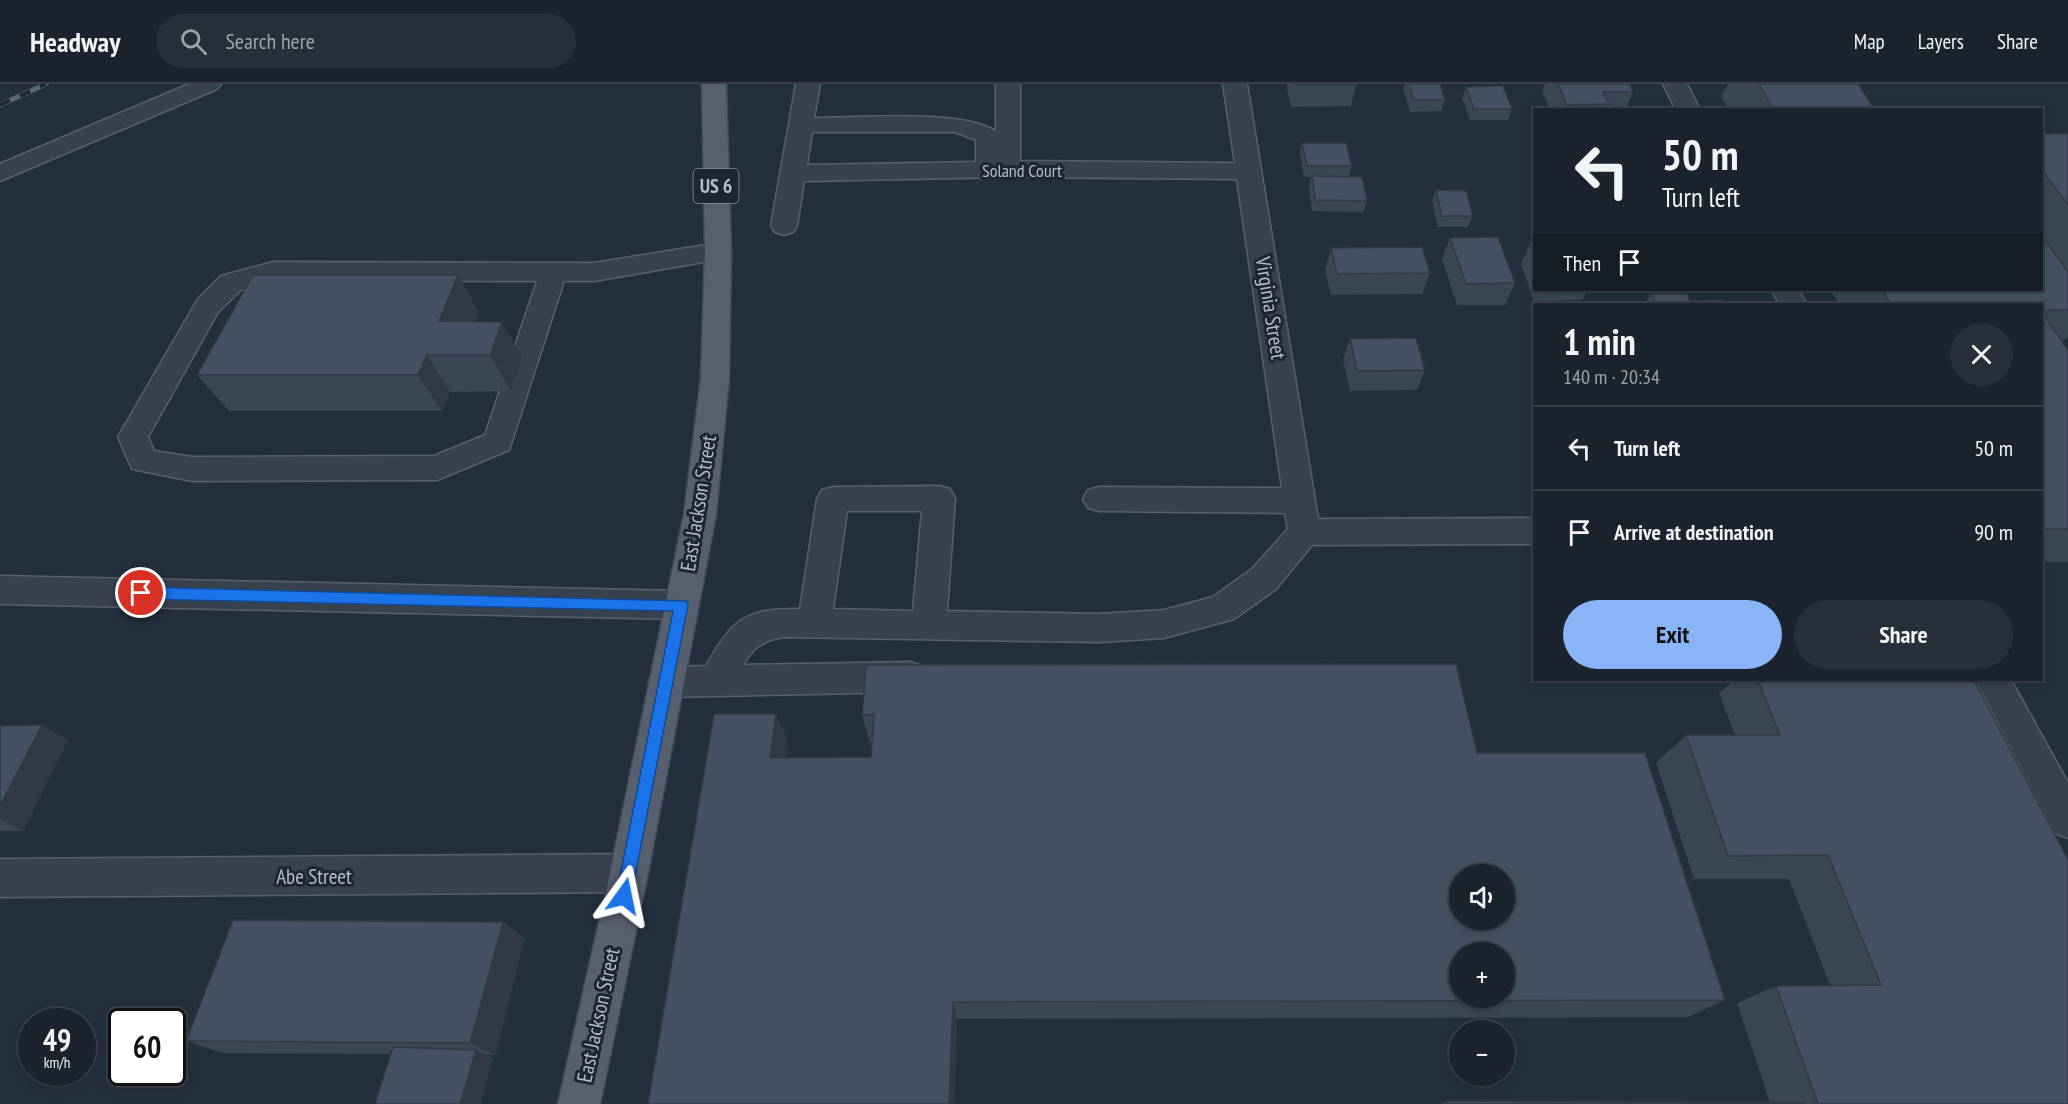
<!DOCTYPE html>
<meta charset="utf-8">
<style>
body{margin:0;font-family:"PT Sans Narrow",sans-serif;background:#282f3a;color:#f1f3f6;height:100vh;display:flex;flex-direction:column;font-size:22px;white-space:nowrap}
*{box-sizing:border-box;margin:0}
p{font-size:20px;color:#a0a4aa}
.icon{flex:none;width:33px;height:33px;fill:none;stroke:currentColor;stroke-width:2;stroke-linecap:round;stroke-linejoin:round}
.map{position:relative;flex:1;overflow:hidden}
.panel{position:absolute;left:1533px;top:219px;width:510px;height:378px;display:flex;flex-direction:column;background:#1b232e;border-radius:0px;box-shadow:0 3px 9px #0003,0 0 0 2px #39404a}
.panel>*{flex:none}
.guide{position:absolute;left:1533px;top:24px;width:510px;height:183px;border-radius:0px;box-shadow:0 3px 9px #0003,0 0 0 2px #39404a;background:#1b232e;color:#f1f3f6;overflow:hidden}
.tools{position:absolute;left:1449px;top:780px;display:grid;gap:12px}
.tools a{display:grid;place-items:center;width:66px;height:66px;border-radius:50%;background:#1b232e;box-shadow:0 3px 9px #0003,0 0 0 2px #39404a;font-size:30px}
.speed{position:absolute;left:18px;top:924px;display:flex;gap:12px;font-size:30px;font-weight:700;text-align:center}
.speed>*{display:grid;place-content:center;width:78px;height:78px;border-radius:50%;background:#1b232e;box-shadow:0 3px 9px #0003,0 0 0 2px #39404a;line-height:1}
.speed small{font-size:15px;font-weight:400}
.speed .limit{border:3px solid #111;border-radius:9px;background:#fff;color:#111}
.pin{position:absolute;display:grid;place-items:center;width:51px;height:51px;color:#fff;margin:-26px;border:3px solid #fff;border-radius:50%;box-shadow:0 2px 6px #0007}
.me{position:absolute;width:66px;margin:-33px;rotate:12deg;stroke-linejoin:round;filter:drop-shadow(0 0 4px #0008)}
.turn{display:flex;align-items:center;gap:21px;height:126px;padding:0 30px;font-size:27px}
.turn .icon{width:78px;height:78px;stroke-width:2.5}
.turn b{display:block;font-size:42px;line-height:51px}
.then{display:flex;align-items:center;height:57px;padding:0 30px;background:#0003;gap:12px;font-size:22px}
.round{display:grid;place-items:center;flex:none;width:63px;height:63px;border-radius:32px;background:#282f3a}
.summary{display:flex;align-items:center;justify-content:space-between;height:102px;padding:0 30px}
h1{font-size:36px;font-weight:800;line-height:45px}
.button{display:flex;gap:12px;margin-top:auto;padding:12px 30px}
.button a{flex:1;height:69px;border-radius:36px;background:#8ab4f8;color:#111;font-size:24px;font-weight:800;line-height:69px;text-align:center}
.button a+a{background:#282f3a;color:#f1f3f6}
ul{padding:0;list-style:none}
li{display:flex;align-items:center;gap:18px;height:84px;padding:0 30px;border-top:2px solid #39404a}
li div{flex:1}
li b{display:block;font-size:22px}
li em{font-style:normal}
header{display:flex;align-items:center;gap:36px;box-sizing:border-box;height:84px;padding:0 30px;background:#1b232e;border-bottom:2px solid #39404a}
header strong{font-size:28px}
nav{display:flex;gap:33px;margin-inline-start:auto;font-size:21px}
.search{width:420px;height:54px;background:#282f3a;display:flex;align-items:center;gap:15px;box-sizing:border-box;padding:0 21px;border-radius:33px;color:#a0a4aa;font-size:22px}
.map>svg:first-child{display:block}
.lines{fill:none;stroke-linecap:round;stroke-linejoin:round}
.minor-casing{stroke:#565f6c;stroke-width:3}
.major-casing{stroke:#414a57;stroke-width:3}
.minor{fill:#38414e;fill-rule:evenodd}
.major{fill:#56606e;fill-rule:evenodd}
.rail-casing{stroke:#5a6575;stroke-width:5}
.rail{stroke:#1d2633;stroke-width:4;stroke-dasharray:11;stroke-linecap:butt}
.wall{fill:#3b4654}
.shaded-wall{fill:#303945}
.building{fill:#455162;stroke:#303945;stroke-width:1.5;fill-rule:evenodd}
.route{fill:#1a73e8;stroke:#114b97;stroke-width:1.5}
.labels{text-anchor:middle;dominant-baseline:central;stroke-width:6;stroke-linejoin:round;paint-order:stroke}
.far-street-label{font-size:18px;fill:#b4bcc9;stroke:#1d2633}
.shield{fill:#1d2633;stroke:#878f9c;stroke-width:1.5}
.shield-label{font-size:20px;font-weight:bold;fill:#b4bcc9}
.street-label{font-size:21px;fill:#b4bcc9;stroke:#1d2633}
</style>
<header>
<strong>Headway</strong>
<div class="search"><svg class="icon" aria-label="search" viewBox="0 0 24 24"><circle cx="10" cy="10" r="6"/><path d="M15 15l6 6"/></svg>Search here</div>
<nav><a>Map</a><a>Layers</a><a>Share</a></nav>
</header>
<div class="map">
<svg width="2068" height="1020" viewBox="0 0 2068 1020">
<rect width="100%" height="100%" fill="#242f3e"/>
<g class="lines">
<defs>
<g id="minor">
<path d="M189 0H221L217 5 0 97V80Z"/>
<path d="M796 0H820L814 34C860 34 960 25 996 47V0H1020V77L1235 79 1223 0H1247L1318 435 1534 434V460L1312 461 1276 505 1234 535 1164 554 1099 558 784 553C764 556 753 563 743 581L910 578 922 582 927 593 922 604 910 608 666 613 654 609 649 598 654 587 666 583 706 582C732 536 745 524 800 525L817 415 822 406 833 403 939 402 950 405 955 414 947 527 1099 530 1164 526 1213 513 1252 485 1288 445 1285 429 1099 427 1088 424 1083 415 1088 406 1099 403 1282 404 1237 95 1008 93 804 97 797 142 793 148 784 151 775 148 771 142ZM812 48H955L976 56V78L807 81ZM847 427H922L913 527 833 525Z"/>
<path d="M1663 0H1687L1700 26H1676Z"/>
<path d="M718 159 727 162 731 168 727 174 594 197H564L509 366 437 396 192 397 132 385 118 353 198 215 221 192 273 178 594 179ZM273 196 537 197 485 351 434 372 192 373 154 367 148 353 218 228 241 206Z"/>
<path d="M1771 206H1798L1807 220H1780Z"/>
<path d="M0 492 681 507 693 511 698 521 693 531 681 535 0 520Z"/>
<path d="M1976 596H2011L2068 699V754L2055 749Z"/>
<path d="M629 770 643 776 648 789 643 802 629 808 0 813V775Z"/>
</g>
<path id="major" d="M702 0H726L731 168 729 294 716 430 648 789 600 1020H558L610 789 684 430 701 294 705 168Z"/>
</defs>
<use href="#minor" class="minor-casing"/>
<use href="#major" class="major-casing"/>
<use href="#minor" class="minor"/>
<use href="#major" class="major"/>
<defs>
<path id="rail" d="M0 21 46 0"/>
</defs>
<use href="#rail" class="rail-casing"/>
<use href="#rail" class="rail"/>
</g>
<g class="wall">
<path d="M1286 0H1356V1L1351 22 1291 23Z"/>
<path d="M1405 0H1440L1445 16 1441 27 1410 28 1403 5Z"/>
<path d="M1545 0H1629L1633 8 1625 26H1550L1542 7Z"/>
<path d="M1728 0H1858L1875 26H1729L1721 12Z"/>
<path d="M1466 3 1512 25 1508 36H1470L1462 14Z"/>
<path d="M2042 50H2068V252L2062 258 2068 266V478H2042V220H1839L1830 206H2042Z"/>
<path d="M1302 59 1352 82 1349 93 1367 117 1363 128 1312 127 1309 103 1311 93H1304L1300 70Z"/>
<path d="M1436 106 1473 132 1468 143H1438L1432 117Z"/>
<path d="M1450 154 1515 199 1505 221H1457L1442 175Z"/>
<path d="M1530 159H1534V206H1588L1582 216 1534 217 1521 180Z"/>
<path d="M1331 164 1430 189 1422 210 1331 211 1325 185Z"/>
<path d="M458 191 479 229 475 237 522 274 511 307 450 308 442 327H229L197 291Z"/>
<path d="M1651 210 1690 217 1724 220H1645Z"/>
<path d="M1350 255 1425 286 1417 306 1350 307 1343 275Z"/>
<path d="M866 581 1477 669 1725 916 1688 933 957 935 954 1020H648L788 658 786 674 871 673 872 659H870L862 631Z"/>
<path d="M1734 596H1974L2068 1020H1440L1446 1017 1770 1019 1737 919 1776 902 1830 901 1789 795H1694L1656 679 1686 651H1735L1719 609Z"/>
<path d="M42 641 68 656 23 747H0V642Z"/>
<path d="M503 838 525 854 495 971H486L493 975 480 1020H375L391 970 222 969 186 957Z"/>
</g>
<g class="shaded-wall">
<path d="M458 191 479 229 462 271 439 237Z"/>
<path d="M502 238 522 274 511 307 490 271Z"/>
<path d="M427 271 450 308 442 327 418 291Z"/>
<path d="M776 630 788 658 783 700 770 674Z"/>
<path d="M42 641 68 656 23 747 0 735V722Z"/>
<path d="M503 838 525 854 495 971 470 959Z"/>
<path d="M953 918 957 935 954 1020H949Z"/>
<path d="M476 966 493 975 480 1020H460Z"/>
</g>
<g class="building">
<rect x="1295" y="0" width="61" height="1"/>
<path d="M1409 0H1440L1445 16H1414Z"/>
<path d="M1558 0H1629L1633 8H1603L1609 20 1567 21Z"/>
<path d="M1759 0H1858L1875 26H1774Z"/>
<path d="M1503 2 1512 25H1474L1466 3Z"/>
<path d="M2042 50H2068V121L2042 86Z"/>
<path d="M1302 59H1346L1352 82H1307Z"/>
<path d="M1312 92 1362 93 1367 117 1315 116Z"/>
<path d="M1436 106 1466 107 1473 132H1442Z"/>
<path d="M2042 152 2068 188V226H2042V220H1891L1882 206H2042Z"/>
<path d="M1498 153 1515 199 1466 200 1450 154Z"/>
<path d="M1530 159H1534V169Z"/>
<path d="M1422 163 1430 189 1337 190 1331 164Z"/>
<path d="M253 191H458L439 237 502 238 490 271H427L418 291H197Z"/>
<path d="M1651 210H1687L1690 217 1722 216 1724 220H1656Z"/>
<path d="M2042 228 2068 266V445H2042Z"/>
<path d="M1416 254 1425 286 1357 287 1350 255Z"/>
<path d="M1456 580 1477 669H1645L1725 916 953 918 949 1020H648L714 630H776L770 674 871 673 874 630 862 631 866 581ZM1460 790H1504V836H1460ZM1460 868H1504V914H1460Z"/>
<path d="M1758 596H1974L2068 776V1020H1818L1776 902 1881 901 1828 771 1728 772 1686 651H1780Z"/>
<path d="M42 641 0 722V642Z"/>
<path d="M233 836 503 838 470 959 186 957Z"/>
<path d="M393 963 476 966 460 1020H375Z"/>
<path d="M1446 1017 1805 1019 1806 1020H1447Z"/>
</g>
<path class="route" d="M141 503 686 517 688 521 630 818 624 820 618 818 616 812 673 527 141 515 134 509Z"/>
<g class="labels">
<g class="far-street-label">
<text x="1022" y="86">Soland Court</text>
</g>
<rect class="shield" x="693.5" y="85" width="45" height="34" rx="4.5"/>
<g class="shield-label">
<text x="716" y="102">US 6</text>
</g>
<g class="street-label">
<text transform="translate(1271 224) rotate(81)">Virginia Street</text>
<text transform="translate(698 419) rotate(-81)">East Jackson Street</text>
<text x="314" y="792">Abe Street</text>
<text transform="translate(598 931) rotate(-78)">East Jackson Street</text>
</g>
</g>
</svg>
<div class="tools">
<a><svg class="icon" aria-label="sound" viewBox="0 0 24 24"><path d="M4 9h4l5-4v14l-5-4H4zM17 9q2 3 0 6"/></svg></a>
<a>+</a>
<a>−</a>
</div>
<div class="speed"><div>49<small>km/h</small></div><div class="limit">60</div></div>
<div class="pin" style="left:141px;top:509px;background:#d93025"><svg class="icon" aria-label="arrive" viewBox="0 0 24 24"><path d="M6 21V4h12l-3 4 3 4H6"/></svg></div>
<svg class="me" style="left:624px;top:812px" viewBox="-20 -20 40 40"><path d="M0-17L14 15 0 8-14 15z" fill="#1a73e8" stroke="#fff" stroke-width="4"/></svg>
<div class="guide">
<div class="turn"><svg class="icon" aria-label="left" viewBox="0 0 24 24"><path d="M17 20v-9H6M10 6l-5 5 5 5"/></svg><div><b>50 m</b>Turn left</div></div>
<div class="then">Then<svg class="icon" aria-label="arrive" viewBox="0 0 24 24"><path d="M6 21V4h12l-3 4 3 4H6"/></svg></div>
</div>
<section class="panel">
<div class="summary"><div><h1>1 min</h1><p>140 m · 20:34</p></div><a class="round"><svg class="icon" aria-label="close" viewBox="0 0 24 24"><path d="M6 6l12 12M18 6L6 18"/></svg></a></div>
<ul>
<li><svg class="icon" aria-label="left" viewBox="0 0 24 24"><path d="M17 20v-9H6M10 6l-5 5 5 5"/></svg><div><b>Turn left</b></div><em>50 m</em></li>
<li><svg class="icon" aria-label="arrive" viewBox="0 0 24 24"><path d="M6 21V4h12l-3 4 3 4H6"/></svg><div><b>Arrive at destination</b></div><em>90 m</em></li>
</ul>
<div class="button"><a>Exit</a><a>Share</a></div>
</section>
</div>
